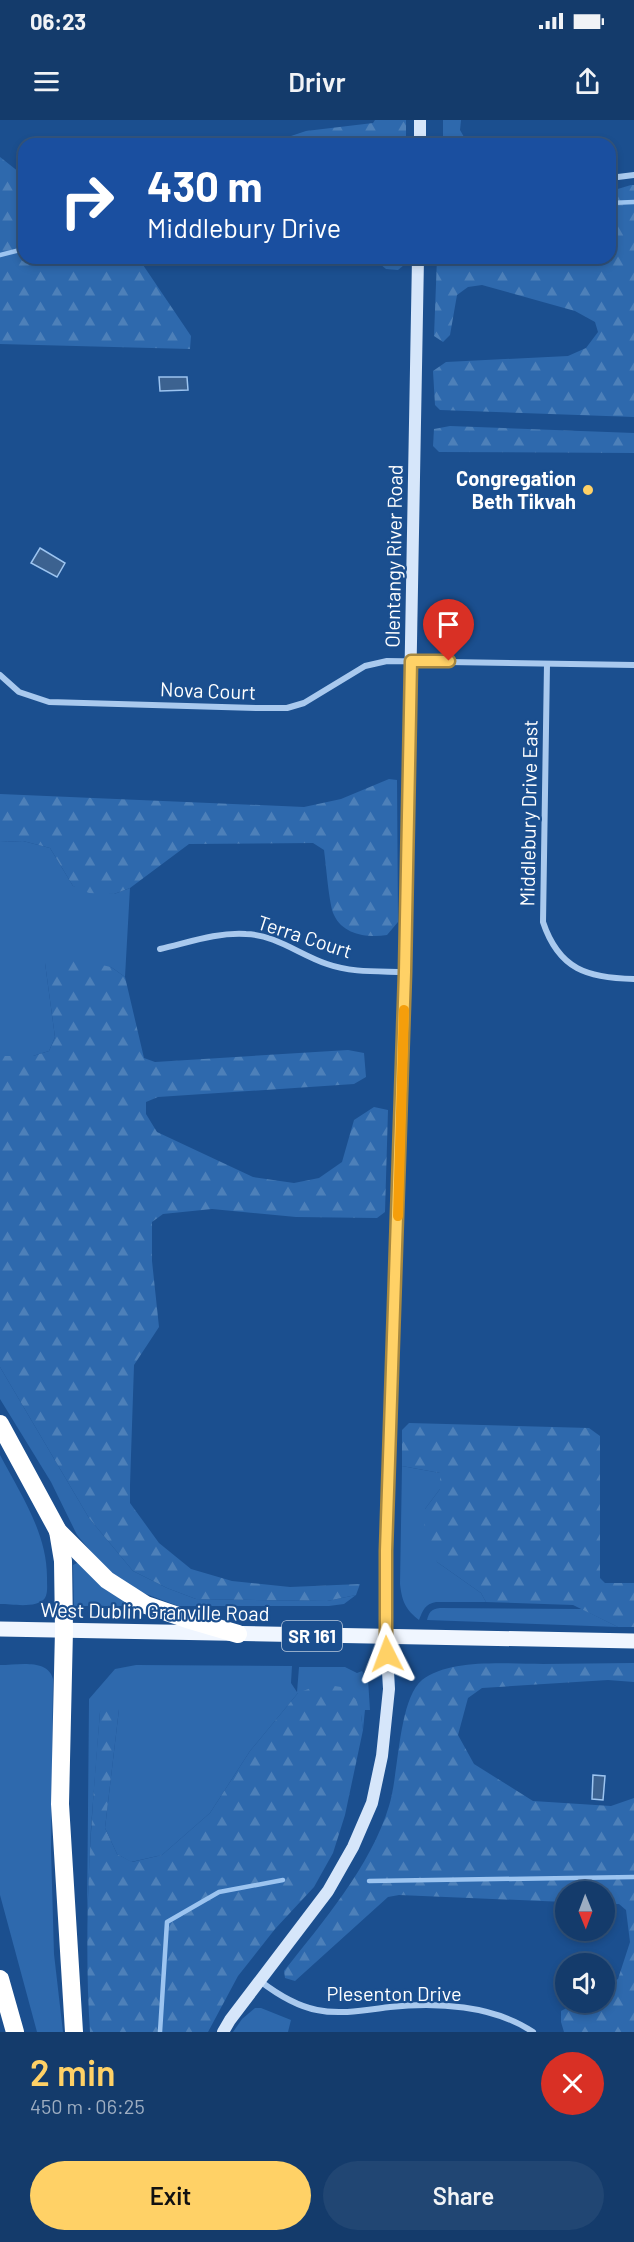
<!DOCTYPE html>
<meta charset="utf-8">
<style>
body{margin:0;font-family:Barlow,sans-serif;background:#214673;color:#f1f3f6;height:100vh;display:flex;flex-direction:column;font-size:22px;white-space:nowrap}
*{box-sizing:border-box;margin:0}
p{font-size:20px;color:#9dadc1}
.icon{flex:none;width:33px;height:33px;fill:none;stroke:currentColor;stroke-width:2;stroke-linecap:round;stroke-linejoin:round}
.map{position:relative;height:1912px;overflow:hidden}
.details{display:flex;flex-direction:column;background:#143b6b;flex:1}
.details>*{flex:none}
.banner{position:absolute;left:18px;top:18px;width:598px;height:126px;border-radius:18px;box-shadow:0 3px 9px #0003,0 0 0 2px #33557e;background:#1a4fa0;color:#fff;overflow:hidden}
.needle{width:39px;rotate:179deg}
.fabs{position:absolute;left:555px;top:1761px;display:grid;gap:12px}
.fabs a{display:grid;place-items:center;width:60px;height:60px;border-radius:50%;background:#143b6b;box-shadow:0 3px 9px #0003,0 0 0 2px #33557e;font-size:30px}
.pin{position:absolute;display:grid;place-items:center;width:51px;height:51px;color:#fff;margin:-62px -26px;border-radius:50% 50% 50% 0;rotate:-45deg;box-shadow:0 0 6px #0007}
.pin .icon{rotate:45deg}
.me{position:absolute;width:66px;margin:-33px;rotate:357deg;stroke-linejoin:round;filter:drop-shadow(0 0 4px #0008)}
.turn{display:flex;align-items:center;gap:21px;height:126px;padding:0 30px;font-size:27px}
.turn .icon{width:78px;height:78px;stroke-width:2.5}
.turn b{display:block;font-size:42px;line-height:51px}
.round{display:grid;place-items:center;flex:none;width:63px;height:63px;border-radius:32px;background:#214673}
.summary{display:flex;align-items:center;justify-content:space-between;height:102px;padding:0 30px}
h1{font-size:36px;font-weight:600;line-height:45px;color:#ffd166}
.action{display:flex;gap:12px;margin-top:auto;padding:12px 30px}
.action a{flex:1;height:69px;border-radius:36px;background:#ffd166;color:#111;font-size:24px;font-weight:600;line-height:69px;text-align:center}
.action a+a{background:#214673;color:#f1f3f6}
.status{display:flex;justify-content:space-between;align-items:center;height:42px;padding:0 30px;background:#143b6b;direction:ltr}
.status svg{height:16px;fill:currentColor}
header{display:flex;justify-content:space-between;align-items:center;height:78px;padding:0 30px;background:#143b6b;font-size:27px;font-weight:600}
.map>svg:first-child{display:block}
.grass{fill:#2e69ad}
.forest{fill:url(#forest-firs)}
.water{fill:#3c6290;stroke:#9cc4f0;stroke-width:1.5}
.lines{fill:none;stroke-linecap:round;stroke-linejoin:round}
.stream{stroke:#9cc4f0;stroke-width:4.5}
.minor{stroke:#a9c9ee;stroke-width:6}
.secondary{stroke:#d6e6fa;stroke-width:12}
.primary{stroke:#f0f6ff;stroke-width:15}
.motorway{stroke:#fff;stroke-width:18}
.route-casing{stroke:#a68842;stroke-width:15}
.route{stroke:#ffd166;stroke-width:10}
.slow{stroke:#f59e0b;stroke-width:10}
.poi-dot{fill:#ffd166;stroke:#1b4f8f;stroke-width:2}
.labels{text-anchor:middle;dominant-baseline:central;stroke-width:4.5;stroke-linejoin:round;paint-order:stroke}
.shield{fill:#1b4f8f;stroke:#bbcadd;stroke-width:1.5}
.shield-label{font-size:18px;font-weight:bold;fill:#fff}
.poi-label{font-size:20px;font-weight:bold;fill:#fff;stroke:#1b4f8f;text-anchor:end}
.street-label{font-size:20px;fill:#fff;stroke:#1b4f8f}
</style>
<div class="status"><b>06:23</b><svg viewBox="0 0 49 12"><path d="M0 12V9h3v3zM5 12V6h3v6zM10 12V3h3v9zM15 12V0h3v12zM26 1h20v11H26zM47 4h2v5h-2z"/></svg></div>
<header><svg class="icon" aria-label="menu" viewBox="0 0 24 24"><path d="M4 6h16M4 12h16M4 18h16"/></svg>Drivr<svg class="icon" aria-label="share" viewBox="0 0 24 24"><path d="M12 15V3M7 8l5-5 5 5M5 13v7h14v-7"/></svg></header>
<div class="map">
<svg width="634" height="1912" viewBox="0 0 634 1912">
<defs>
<pattern id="forest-firs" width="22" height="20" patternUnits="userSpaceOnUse" patternTransform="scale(1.5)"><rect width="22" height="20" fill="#2e69ad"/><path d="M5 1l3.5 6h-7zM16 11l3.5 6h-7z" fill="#4d80b9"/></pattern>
</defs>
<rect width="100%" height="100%" fill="#1b4f8f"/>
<g class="grass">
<path d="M23 721 50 728 73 766 114 774 130 768 125 857 111 847 45 843 55 917 49 931 33 936H0V722Z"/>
<path d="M0 1247 89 1398 133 1451 167 1468 196 1479 327 1481 356 1475 344 1484 329 1486H178L138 1471 118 1458 98 1440 77 1415 51 1362 0 1279Z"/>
<path d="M0 1335C21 1375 48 1414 47 1460 47 1465 48 1473 45 1478 37 1489 12 1484 0 1484Z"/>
<path d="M402 1346 440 1353V1369L425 1389 437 1442 481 1473 486 1482H436C425 1484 423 1490 419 1500 405 1489 402 1481 400 1464Z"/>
<path d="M79 1442 126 1482V1486H74L73 1445Z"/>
<path d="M440 1488 582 1489 618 1507 427 1500C429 1492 431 1489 440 1488Z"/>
<path d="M0 1545C17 1545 48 1538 53 1559L51 1730 54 1834 63 1912H37L0 1775Z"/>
<path d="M136 1545 292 1546 291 1563 297 1572 299 1547H345L357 1553 362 1551 368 1559 370 1590H365L363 1610 361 1595 298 1573 250 1631 210 1693 162 1735 131 1742 117 1734 105 1708 119 1589 100 1592 91 1708 87 1797 89 1579 115 1549Z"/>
<path d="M255 1888H261L291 1900 288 1912H233L242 1899Z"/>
</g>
<g class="forest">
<path d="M375 0H406V24H267L306 11 373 3Z"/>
<path d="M443 0H461L460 10 468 24H443Z"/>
<path d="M91 20H172L177 24H85Z"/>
<path d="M0 37 24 56V138H141V142L191 216 190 229 0 224Z"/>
<path d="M631 65H634V297L440 290 435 285 433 251 446 242 568 236 586 228 598 212 595 202 575 191 482 165 468 167 457 175 450 215 443 222 434 216 437 138H610L611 71Z"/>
<path d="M373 138H404V145L398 150 386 149Z"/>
<path d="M450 306 634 313V333L439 332 433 326 434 309Z"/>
<path d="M389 659 397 660 398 802 387 815C368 818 343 815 334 795 329 785 326 744 324 730L313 723 189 724 130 768 114 774 89 773 73 766 50 728 23 721 0 722V674L304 687 341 679Z"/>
<path d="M65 837 111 847 125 857 144 938 155 942 348 930 364 933 366 957 354 964 158 977 146 982V994L157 1012 253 1057 294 1063 319 1058 342 1042 354 1000 374 987 388 990 385 1092 377 1098 296 1097 212 1089 163 1094 152 1102V1141L159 1207 134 1245 130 1365V1383L159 1423 191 1449 232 1461 290 1467 360 1464 356 1475 327 1481 196 1479 167 1468 133 1451 89 1398 0 1247V936H33L49 931 55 917 45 843Z"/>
<path d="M409 1303 589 1308 600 1316V1458L605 1463H634V1507H618L573 1485 486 1482 481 1473 437 1442 424 1420 425 1389 440 1369V1353L402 1346V1310Z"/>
<path d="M634 1543V1562L608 1560 482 1568 468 1578 458 1615 474 1644 533 1681 611 1686 634 1678V1912H564L561 1902V1891L576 1883 604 1882 605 1866 618 1859 630 1822 626 1790 619 1784H605L604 1772H566L565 1782 399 1775 388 1777 295 1861 285 1858 284 1851C322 1803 371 1746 389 1686 399 1655 398 1580 422 1560 450 1538 509 1544 543 1544 573 1544 604 1543 634 1543Z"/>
<path d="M321 1564 341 1567 356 1579 361 1595 363 1610 345 1695 333 1733 314 1767 275 1809 238 1856 208 1912H90C83 1805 91 1699 100 1592L112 1580 119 1589 105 1708 117 1734 132 1742 162 1735 210 1693 250 1631 298 1573Z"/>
</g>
<g class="water">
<path d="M159 257H187L188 270 160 271Z"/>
<path d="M40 428 65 443 57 457 31 443Z"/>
<path d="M593 1655 605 1656 603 1680 592 1679Z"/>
</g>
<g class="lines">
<g class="stream">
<path d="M610 83 634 82"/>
<path d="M0 135 24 129"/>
<path d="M369 1761 634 1757"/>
<path d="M160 1912 167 1802 219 1772 283 1760"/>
</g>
<g class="minor">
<path d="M610 58 634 55"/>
<path d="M547 544 543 802C559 850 588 858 634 859"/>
<path d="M0 555 19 572 49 582 256 588H287L304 583 365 546 387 541 634 545"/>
<path d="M160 829C187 823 217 812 246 814 276 815 300 835 327 844 352 853 379 851 405 852"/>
<path d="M260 1861C277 1874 296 1886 317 1890 340 1895 366 1890 390 1887 436 1882 493 1885 533 1912"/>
</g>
<g class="secondary">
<path d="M420 24V0"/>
<path d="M223 1912 230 1900 328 1771 353 1727 372 1683 382 1636 389 1569 386 1517V1431L405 852 418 138"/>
</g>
<path class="primary" d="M0 1509 634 1521"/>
<g class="motorway">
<path d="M0 1304 58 1411 107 1460 146 1485 187 1499 238 1514"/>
<path d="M58 1411 63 1441 64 1510 60 1684 74 1912"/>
<path d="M0 1859 15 1912"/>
</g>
</g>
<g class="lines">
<defs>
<path id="route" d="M387 1534 386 1517V1431L405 852 411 541H449"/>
</defs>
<use href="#route" class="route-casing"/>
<use href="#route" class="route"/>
<path class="slow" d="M398 1096 404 890"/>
</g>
<circle class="poi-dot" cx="588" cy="370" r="6"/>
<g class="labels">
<rect class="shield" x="282" y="1501" width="60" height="30" rx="4.5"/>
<g class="shield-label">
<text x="312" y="1516">SR 161</text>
</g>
<g class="poi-label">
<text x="576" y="358">Congregation<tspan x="576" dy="23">Beth Tikvah</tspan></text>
</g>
<g class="street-label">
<text transform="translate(393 436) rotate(-89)">Olentangy River Road</text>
<text transform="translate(208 570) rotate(2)">Nova Court</text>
<text transform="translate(528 693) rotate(-89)">Middlebury Drive East</text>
<text transform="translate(305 816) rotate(18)">Terra Court</text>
<text transform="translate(155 1491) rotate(1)">West Dublin Granville Road</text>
<text x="394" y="1873">Plesenton Drive</text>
</g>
</g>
</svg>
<div class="fabs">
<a><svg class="needle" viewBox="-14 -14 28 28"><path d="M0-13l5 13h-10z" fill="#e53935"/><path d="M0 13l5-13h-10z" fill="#9dadc1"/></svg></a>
<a><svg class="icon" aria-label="sound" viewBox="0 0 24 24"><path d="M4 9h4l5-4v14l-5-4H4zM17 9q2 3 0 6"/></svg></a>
</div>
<div class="pin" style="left:449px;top:541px;background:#d93025"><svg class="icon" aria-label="arrive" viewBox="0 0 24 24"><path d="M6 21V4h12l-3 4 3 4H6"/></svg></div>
<svg class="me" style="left:387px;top:1534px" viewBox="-20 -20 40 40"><path d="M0-17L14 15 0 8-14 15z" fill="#ffd166" stroke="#fff" stroke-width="4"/></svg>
<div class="banner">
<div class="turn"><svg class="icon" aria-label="right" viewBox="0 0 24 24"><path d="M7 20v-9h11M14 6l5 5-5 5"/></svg><div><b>430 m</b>Middlebury Drive</div></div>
</div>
</div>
<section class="details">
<div class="summary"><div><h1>2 min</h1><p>450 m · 06:25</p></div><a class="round" style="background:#d93025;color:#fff"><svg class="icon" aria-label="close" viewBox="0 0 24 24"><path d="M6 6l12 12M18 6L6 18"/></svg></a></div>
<div class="action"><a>Exit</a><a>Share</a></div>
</section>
